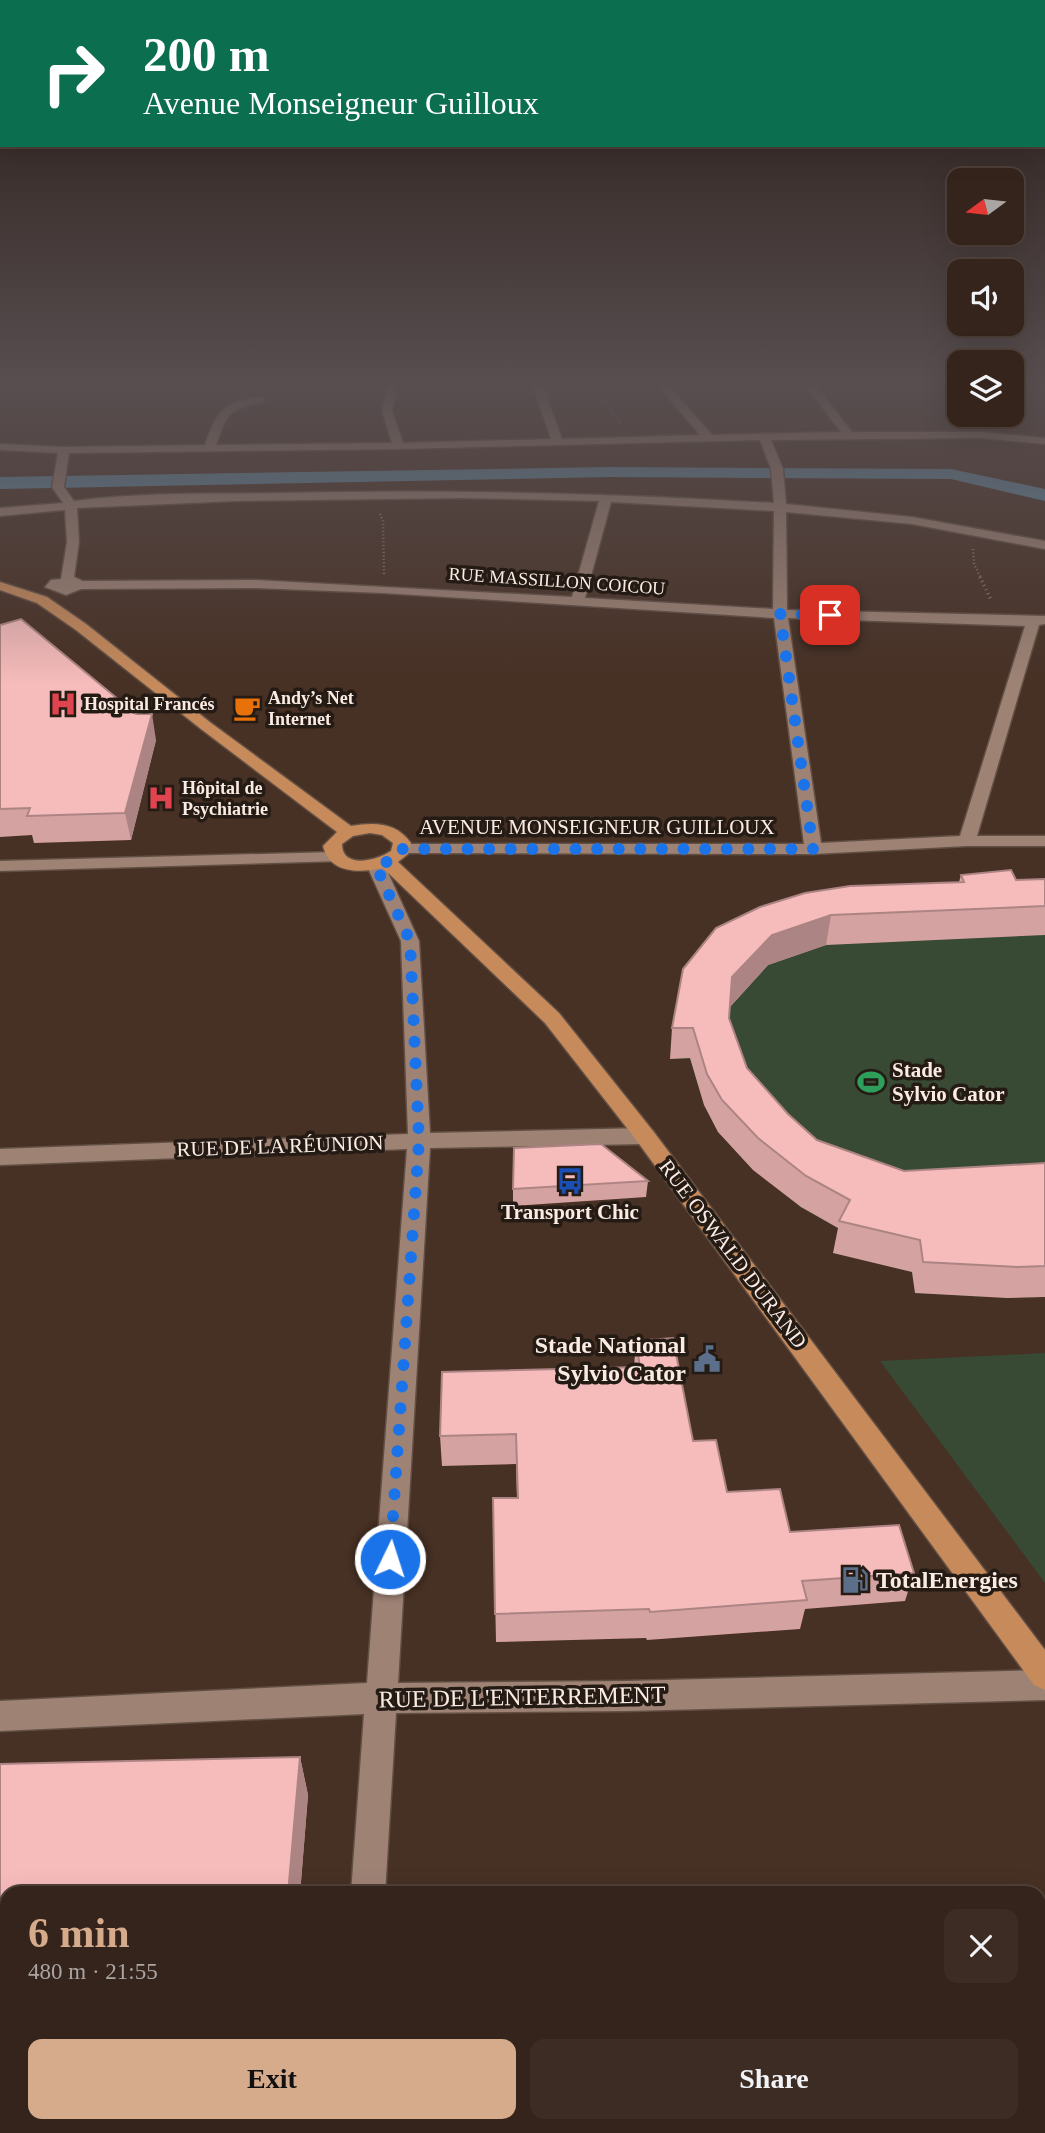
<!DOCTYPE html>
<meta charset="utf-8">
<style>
body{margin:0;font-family:"Times New Roman",serif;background:#3d2c24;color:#f1f3f6;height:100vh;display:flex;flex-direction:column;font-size:26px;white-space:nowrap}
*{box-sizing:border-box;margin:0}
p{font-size:23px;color:#aaa4a3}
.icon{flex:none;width:38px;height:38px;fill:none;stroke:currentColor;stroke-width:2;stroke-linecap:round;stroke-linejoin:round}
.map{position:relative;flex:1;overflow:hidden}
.panel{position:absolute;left:0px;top:1886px;width:1046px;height:247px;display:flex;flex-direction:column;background:#35241b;border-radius:21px 21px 0 0;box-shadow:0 7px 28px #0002,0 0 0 2px #4f413a}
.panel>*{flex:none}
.guide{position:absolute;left:0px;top:0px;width:1046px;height:147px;box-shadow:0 7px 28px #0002,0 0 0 2px #4f413a;background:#0b6e4f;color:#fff;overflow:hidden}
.needle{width:46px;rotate:255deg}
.fabs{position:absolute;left:947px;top:168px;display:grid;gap:14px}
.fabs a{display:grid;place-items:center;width:77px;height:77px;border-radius:14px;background:#35241b;box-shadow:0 7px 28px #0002,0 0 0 2px #4f413a;font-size:35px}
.pin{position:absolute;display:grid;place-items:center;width:60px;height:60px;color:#fff;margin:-30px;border-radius:14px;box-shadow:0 4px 10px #0006}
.me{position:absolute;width:77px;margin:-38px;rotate:4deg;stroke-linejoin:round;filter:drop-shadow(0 0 5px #0008)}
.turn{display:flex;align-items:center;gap:24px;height:147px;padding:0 28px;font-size:32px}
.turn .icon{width:91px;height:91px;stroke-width:2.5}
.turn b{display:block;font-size:49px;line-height:60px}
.round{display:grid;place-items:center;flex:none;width:74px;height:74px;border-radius:14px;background:#3d2c24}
.head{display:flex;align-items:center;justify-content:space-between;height:119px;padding:0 28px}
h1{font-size:42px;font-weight:700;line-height:52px;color:#d6ab8b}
.action{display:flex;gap:14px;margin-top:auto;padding:14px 28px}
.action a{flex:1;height:80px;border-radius:14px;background:#d6ab8b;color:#111;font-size:28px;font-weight:700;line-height:80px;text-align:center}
.action a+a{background:#3d2c24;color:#f1f3f6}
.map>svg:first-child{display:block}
.green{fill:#384934}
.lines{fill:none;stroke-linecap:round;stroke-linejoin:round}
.canal{fill:#5c8da8;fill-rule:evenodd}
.minor-casing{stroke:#624f44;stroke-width:3}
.major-casing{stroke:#624f44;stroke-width:3}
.path-far1{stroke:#907c72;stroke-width:2.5;stroke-dasharray:1 2.5;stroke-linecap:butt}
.path{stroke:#907c72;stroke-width:3.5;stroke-dasharray:1 3.5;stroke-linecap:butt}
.minor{fill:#9e8375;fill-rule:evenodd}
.major{fill:#c68a5b;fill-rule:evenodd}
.wall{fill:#d4a2a1}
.shaded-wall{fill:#ac8483}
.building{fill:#f6bcbb;stroke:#ac8483;stroke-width:2}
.route{stroke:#1a73e8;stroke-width:12;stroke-dasharray:0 21.6}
.labels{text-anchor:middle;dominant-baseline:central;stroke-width:7;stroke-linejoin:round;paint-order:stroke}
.far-street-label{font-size:18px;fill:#fbebe3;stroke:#251b15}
.far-poi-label{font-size:18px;font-weight:bold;fill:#fbebe3;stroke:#251b15;text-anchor:start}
.street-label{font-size:21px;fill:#fbebe3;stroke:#251b15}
.poi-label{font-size:21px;font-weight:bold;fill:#fbebe3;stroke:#251b15;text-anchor:start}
.near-poi-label{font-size:24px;font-weight:bold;fill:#fbebe3;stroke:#251b15;text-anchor:end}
.near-street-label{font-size:24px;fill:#fbebe3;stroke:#251b15}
</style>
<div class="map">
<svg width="1045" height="2133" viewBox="0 0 1045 2133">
<rect width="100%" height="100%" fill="#473024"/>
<g class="green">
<path d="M1045 907V1297L1007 1298 915 1293 912 1272 833 1253 843 1231 800 1207 718 1132 704 1105 690 1059H670L712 958Z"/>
<path d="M1045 1353V1583L880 1361Z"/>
</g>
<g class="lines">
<path class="canal" d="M610 467 951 469 1045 489V501L951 479 610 477 0 489V477Z"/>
<defs>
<g id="minor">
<path d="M387 386H397L392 411 403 443 551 439 533 386H543L562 439 700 435 658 386H669L712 435 841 432 806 386H816L852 432H980L1045 438V444L980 438 771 440 783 469 786 504 912 517 1045 541V549L912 524 786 512 787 610 1045 616V624L1039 625 977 836H1045V846H967L813 854 396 853 393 849 396 845 402 844H804L774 618 383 593 255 588 81 589 66 595 45 587 51 580 61 579 67 542 65 510 0 516V508L63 503 52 487 58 453 0 450V444L64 447 205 445C217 411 222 402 260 397L264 398V402C230 409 227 412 216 445L392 443 382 411ZM760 440 771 469 774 503C608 493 442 489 276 493 211 494 137 492 74 501L64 487 69 453 399 449ZM462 498 599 501 572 597 255 580 83 581 74 577 79 542 77 508 236 501ZM611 502 774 511 773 609 585 598ZM788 618 1025 626 960 836 821 843Z"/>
<path d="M953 386H959V391L955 390Z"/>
<path d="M335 852 344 857 341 861 0 871V861Z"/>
<path d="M376 861 385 866 419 941 430 1133 645 1128 653 1131 656 1136 653 1141 645 1144 430 1148 398 1683 627 1681 1045 1670V1700L627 1711 396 1713 385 1894H351L364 1714 0 1731V1701L367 1683 407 1149 0 1165V1149L408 1134 401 941 367 866Z"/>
<rect x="334" y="2126" width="38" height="7"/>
</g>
<path id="major" d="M0 582 47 597 86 624 211 723 351 826C375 822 396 822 411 843L408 854 398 862 559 1013 653 1131 1045 1650V1690L1034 1685 637 1141 545 1023 383 868C359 873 330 874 323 846L337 832 201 729 76 630 37 603 0 590ZM370 833 382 835 393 843 391 851C376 861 342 869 342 844L353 836Z"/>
</defs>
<use href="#minor" class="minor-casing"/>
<use href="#major" class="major-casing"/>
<g class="path-far1">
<path d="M593 386 621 424"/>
<path d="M380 514 383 521 384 574"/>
<path d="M973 549 974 564 981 578"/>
</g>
<path class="path" d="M980 577 991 600"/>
<use href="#minor" class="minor"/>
<use href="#major" class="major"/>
</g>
<g class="wall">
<path d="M0 625 156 740 131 840 34 843 32 835 0 837Z"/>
<path d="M961 875 1016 880 1045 879V935L826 945 768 965 730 1007 729 1018 747 1068 788 1114 817 1140 904 1171 1045 1163V1297L1007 1298 915 1293 912 1272 833 1253 838 1228 801 1207 753 1170 718 1132 704 1105 690 1058 670 1059 672 1028 716 928 959 882Z"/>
<path d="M648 1181 646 1197 513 1206V1189Z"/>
<path d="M636 1341 693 1441 727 1492 790 1532 914 1573 905 1601 805 1609 800 1629 647 1640 646 1638 496 1642 493 1498H517L516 1464 442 1466 440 1436 634 1367Z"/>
<path d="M300 1757 308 1795 300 1894H7V1937H0V1764Z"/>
</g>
<g class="shaded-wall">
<path d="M152 714 156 740 131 840 125 813Z"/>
<path d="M831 915 826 945 768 965 729 1008 732 977 772 935Z"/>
<path d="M300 1757 308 1795 300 1894H288Z"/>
<path d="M269 2126H282L281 2133H268Z"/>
</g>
<g class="building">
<path d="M21 619 136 714H152L125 813 27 816 30 808 0 809V625Z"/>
<path d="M1011 870 1016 880 1045 879V906L831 915 772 935 732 977 729 1018 747 1068 788 1114 817 1140 904 1171 1045 1163V1266L1018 1267 923 1262 920 1240 839 1221 850 1200 806 1176 758 1138 722 1100 707 1074 693 1028H672L683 969 716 928 760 907 805 893 850 886 964 882 961 875Z"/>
<path d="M601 1144 648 1181 513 1189 514 1148Z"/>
<path d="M673 1338 693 1441 716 1440 727 1492 780 1489 790 1532 899 1525 914 1573 802 1581 807 1600 650 1612 649 1609 495 1614 493 1498H518L516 1434 440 1436 442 1372 640 1367 636 1341Z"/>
<path d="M300 1757 288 1894H7V1901H0V1764Z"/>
<path d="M0 2006H7V2126H269L268 2133H0Z"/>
</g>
<linearGradient id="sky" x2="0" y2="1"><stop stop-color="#271a14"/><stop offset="0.56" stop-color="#584e50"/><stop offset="1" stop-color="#584e50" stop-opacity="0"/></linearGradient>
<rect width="1045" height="685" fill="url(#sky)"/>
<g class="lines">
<path class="route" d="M390 1559 419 1141 410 941 376 866 394 859 402 849H813L780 614 830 615"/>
</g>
<defs>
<symbol id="hospital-bare" viewBox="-9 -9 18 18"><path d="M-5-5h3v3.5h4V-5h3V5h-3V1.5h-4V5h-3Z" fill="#e0444e" stroke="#251b15" stroke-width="2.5" paint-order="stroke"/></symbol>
<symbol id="cafe-bare" viewBox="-9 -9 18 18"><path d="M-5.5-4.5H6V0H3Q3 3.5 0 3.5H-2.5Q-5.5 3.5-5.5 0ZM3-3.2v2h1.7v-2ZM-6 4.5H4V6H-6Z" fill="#e8710a" stroke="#251b15" stroke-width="2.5" paint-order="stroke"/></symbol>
<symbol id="stadium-bare" viewBox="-9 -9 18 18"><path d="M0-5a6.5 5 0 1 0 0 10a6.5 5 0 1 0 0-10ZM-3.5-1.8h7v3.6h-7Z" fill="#2e9e5b" stroke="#251b15" stroke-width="2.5" paint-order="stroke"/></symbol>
<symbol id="bus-bare" viewBox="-9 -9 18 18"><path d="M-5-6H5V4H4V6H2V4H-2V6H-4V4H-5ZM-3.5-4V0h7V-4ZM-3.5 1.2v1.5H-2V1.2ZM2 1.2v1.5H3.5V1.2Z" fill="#1a4fb4" stroke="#251b15" stroke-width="2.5" paint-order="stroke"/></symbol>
<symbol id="civic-bare" viewBox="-9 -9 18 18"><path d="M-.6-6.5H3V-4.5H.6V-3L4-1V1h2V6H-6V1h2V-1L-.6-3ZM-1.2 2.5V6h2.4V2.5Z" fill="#5c6f8a" stroke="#251b15" stroke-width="2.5" paint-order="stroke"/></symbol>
<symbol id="fuel-bare" viewBox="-9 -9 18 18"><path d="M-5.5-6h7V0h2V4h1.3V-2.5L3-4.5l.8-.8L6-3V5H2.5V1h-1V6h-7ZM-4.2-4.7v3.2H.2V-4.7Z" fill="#5c6f8a" stroke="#251b15" stroke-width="2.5" paint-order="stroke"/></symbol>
</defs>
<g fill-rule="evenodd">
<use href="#hospital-bare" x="44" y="685" width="38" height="38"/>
<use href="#cafe-bare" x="228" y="689" width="38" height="38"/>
<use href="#hospital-bare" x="142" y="779" width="38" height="38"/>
<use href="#stadium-bare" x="852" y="1063" width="38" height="38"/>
<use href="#bus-bare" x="551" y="1162" width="38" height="38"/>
<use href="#civic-bare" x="688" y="1340" width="38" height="38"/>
<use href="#fuel-bare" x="836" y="1561" width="38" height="38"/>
</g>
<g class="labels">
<g class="far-street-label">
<text transform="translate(557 581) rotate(4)">RUE MASSILLON COICOU</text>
</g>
<g class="far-poi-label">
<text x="268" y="698">Andy’s Net<tspan x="268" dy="21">Internet</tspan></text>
<text x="84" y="704">Hospital Francés</text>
<text x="182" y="788">Hôpital de<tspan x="182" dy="21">Psychiatrie</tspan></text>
</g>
<g class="street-label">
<text x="597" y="827">AVENUE MONSEIGNEUR GUILLOUX</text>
<text transform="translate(280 1146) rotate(-2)">RUE DE LA RÉUNION</text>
<text transform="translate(733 1254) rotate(53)">RUE OSWALD DURAND</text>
</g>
<g class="poi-label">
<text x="892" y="1070">Stade<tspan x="892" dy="24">Sylvio Cator</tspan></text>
<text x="570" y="1212" text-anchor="middle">Transport Chic</text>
</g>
<g class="near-poi-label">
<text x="686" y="1345">Stade National<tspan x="686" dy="28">Sylvio Cator</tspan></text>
<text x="876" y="1580" text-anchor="start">TotalEnergies</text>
</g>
<g class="near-street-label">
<text transform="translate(522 1697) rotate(-1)">RUE DE L'ENTERREMENT</text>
</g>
</g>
</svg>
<div class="fabs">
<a><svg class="needle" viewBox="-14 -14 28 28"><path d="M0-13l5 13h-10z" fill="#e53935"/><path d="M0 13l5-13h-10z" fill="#aaa4a3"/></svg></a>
<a><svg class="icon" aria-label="sound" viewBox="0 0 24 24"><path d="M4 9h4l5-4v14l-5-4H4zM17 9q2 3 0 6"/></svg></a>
<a><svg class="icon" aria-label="layers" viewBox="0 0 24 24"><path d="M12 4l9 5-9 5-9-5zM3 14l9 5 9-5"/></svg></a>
</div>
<div class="pin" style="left:830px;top:615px;background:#d93025"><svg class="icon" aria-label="arrive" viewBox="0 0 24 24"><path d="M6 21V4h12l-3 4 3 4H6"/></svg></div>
<svg class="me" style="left:390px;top:1559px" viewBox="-20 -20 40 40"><circle r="17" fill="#1a73e8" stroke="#fff" stroke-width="3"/><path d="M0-11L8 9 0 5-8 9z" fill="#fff"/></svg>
<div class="guide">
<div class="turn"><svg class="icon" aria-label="right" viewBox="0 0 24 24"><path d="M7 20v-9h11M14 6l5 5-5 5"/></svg><div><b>200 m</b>Avenue Monseigneur Guilloux</div></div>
</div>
<section class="panel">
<div class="head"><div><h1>6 min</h1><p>480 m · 21:55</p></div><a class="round"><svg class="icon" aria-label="close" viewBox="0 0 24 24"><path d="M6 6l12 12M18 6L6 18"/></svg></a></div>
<div class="action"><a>Exit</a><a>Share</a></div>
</section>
</div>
